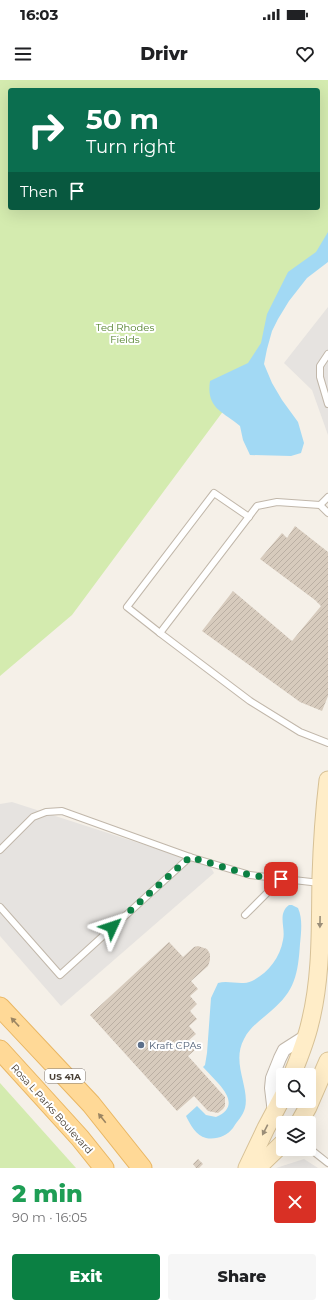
<!DOCTYPE html>
<meta charset="utf-8">
<style>
body{margin:0;font-family:Montserrat,sans-serif;background:#f6f6f6;color:#202124;height:100vh;display:flex;flex-direction:column;font-size:15px;white-space:nowrap}
*{box-sizing:border-box;margin:0}
p{font-size:13px;color:#757577}
.icon{flex:none;width:22px;height:22px;fill:none;stroke:currentColor;stroke-width:2;stroke-linecap:round;stroke-linejoin:round}
.map{position:relative;height:1088px;overflow:hidden}
.side{display:flex;flex-direction:column;background:#fff;flex:1}
.side>*{flex:none}
.top-card{position:absolute;left:8px;top:8px;width:312px;height:122px;border-radius:4px;box-shadow:0 4px 16px #0002;background:#0b6e4f;color:#fff;overflow:hidden}
.buttons{position:absolute;left:276px;top:988px;display:grid;gap:8px}
.buttons a{display:grid;place-items:center;width:40px;height:40px;border-radius:4px;background:#fff;box-shadow:0 4px 16px #0002;font-size:20px}
.pin{position:absolute;display:grid;place-items:center;width:34px;height:34px;color:#fff;margin:-17px;border-radius:8px;box-shadow:0 2px 6px #0006}
.me{position:absolute;width:44px;margin:-22px;rotate:48deg;stroke-linejoin:round;filter:drop-shadow(0 0 3px #0008)}
.turn{display:flex;align-items:center;gap:14px;height:84px;padding:0 12px;font-size:18px}
.turn .icon{width:52px;height:52px;stroke-width:2.5}
.turn b{display:block;font-size:28px;line-height:34px}
.then{display:flex;align-items:center;height:38px;padding:0 12px;background:#0003;gap:8px;font-size:15px}
.round{display:grid;place-items:center;flex:none;width:42px;height:42px;border-radius:4px;background:#f6f6f6}
.head{display:flex;align-items:center;justify-content:space-between;height:68px;padding:0 12px}
h1{font-size:24px;font-weight:800;line-height:30px;color:#1e9e55}
.primary-button{display:flex;gap:8px;margin-top:auto;padding:8px 12px}
.primary-button a{flex:1;height:46px;border-radius:4px;background:#0b8043;color:#fff;font-size:16px;font-weight:800;line-height:46px;text-align:center}
.primary-button a+a{background:#f6f6f6;color:#202124}
.status{display:flex;justify-content:space-between;align-items:center;height:28px;padding:0 20px;background:#fff;direction:ltr}
.status svg{height:11px;fill:currentColor}
header{display:flex;justify-content:space-between;align-items:center;height:52px;padding:0 12px;background:#fff;font-size:18px;font-weight:800}
.map>svg:first-child{display:block}
.park{fill:#d4ebaf;fill-rule:evenodd}
.parking{fill:#e6e3e0}
.water{fill:#a2d9f4}
.building{fill:url(#building-hatch)}
.lines{fill:none;stroke-linecap:round;stroke-linejoin:round}
.lane-casing{stroke:#c1b7aa;stroke-width:8}
.street-casing{stroke:#c1b7aa;stroke-width:14}
.secondary-casing{stroke:#d7c196;stroke-width:19}
.primary-casing{stroke:#e9b662;stroke-width:21}
.lane{stroke:#fff;stroke-width:6}
.street{stroke:#fff;stroke-width:12}
.secondary{stroke:#ffedc8;stroke-width:17}
.primary{stroke:#ffd997;stroke-width:19}
.oneway{fill:#9b8e78}
.oneway2{fill:#9b8562}
.route{stroke:#0b8043;stroke-width:7;stroke-dasharray:0 12.6}
.service-dot{fill:#5c6f8a;stroke:#fff;stroke-width:1.5}
.labels{text-anchor:middle;dominant-baseline:central;stroke-width:4;stroke-linejoin:round;paint-order:stroke}
.shield{fill:#fff;stroke:#807972;stroke-width:1}
.shield-label{font-size:9px;font-weight:bold;fill:#494036}
.park-label{font-size:10px;fill:#4e7e26;stroke:#fff}
.service-label{font-size:10px;fill:#4e5e75;stroke:#fff;text-anchor:start}
.street-label{font-size:10px;fill:#494036;stroke:#fff}
</style>
<div class="status"><b>16:03</b><svg viewBox="0 0 49 12"><path d="M0 12V9h3v3zM5 12V6h3v6zM10 12V3h3v9zM15 12V0h3v12zM26 1h20v11H26zM47 4h2v5h-2z"/></svg></div>
<header><svg class="icon" aria-label="menu" viewBox="0 0 24 24"><path d="M4 6h16M4 12h16M4 18h16"/></svg>Drivr<svg class="icon" aria-label="heart" viewBox="0 0 24 24"><path d="M12 20l-8-8c-3-5 5-10 8-4 3-6 11-1 8 4z"/></svg></header>
<div class="map">
<svg width="328" height="1088" viewBox="0 0 328 1088">
<defs>
<pattern id="building-hatch" width="6" height="6" patternUnits="userSpaceOnUse"><rect width="6" height="6" fill="#d7cbbd"/><path d="M-1 1l2-2M0 6l6-6M5 7l2-2" fill="none" stroke="#baafa3"/></pattern>
</defs>
<rect width="100%" height="100%" fill="#f5f0e8"/>
<g class="park">
<path d="M0 0H328V165L290 205 250 295 72 535 0 596ZM10 10H318V128H10Z"/>
<path d="M0 1003 76 1088H0Z"/>
</g>
<g class="parking">
<path d="M328 227V355L312 310 284 283Z"/>
<path d="M12 722 210 786 214 793 61 926 0 856V724Z"/>
<path d="M304 1079 318 1088H276Z"/>
</g>
<g class="water">
<path d="M328 152V182L307 198 289 221 278 239 272 251 267 269 264 284 272 303 282 320 298 342 304 363 301 373 291 376 250 375 243 360 240 346C222 331 206 328 210 301L248 283 261 263 267 234 288 192 316 172Z"/>
<path d="M289 825H292L298 828C303 839 301 853 300 864 298 894 295 911 271 931 261 940 250 947 244 959 231 983 250 1007 245 1028 243 1036 237 1041 233 1048 227 1056 216 1060 206 1058 196 1056 190 1044 186 1036L197 1026 206 1035 216 1037C246 1024 215 1001 203 987L205 985 207 973 211 918 218 903C229 900 241 906 252 901 268 893 280 878 283 860 286 848 277 834 289 825Z"/>
</g>
<g class="building">
<path d="M295 446 328 472V616L322 631 300 622 202 551 233 511 292 561 321 526 315 520 260 479 282 453 287 458Z"/>
<path d="M169 862 183 877 194 867 198 866 207 869 210 874V880L208 886 191 901 198 909 190 916 197 924 190 931 197 939 189 946 196 954 188 961 196 969 188 976 225 1017V1026L223 1029 218 1033 208 1031 194 1016 177 1031 90 935Z"/>
<path d="M198 1079 203 1084 199 1088H196L193 1084Z"/>
</g>
<g class="lines">
<defs>
<g id="lane">
<path d="M328 274 320 286V297L328 324"/>
<path d="M320 425 328 417"/>
<path d="M328 433 320 425 277 422 257 426 160 553 250 621 300 652 328 663"/>
<path d="M160 553 127 527 214 413 249 437"/>
<path d="M0 770 33 737 46 732 62 731 190 777 250 795 320 803"/>
<path d="M0 827 60 895 190 777"/>
<path d="M245 835 281 799"/>
<path d="M309 1068 328 1083"/>
</g>
<path id="street" d="M274 1033 271 1008 272 998 280 978 284 970 306 956"/>
<g id="secondary">
<path d="M292 995C299 978 306 961 310 943 322 896 320 846 321 797 322 765 324 733 328 700"/>
<path d="M299 1043 308 1027 328 981"/>
<path d="M247 1088 266 1048 283 1016"/>
<path d="M257 1088 283 1063"/>
</g>
<g id="primary">
<path d="M0 927 91 1024 142 1088"/>
<path d="M0 970 80 1058 104 1088"/>
</g>
</defs>
<use href="#lane" class="lane-casing"/>
<use href="#street" class="street-casing"/>
<use href="#secondary" class="secondary-casing"/>
<use href="#primary" class="primary-casing"/>
<use href="#lane" class="lane"/>
<use href="#street" class="street"/>
<use href="#secondary" class="secondary"/>
<use href="#primary" class="primary"/>
</g>
<defs><path id="oneway-solid" d="M-6-.8H1V-3.2L6.5 0L1 3.2V.8H-6Z"/></defs>
<g class="oneway">
<use href="#oneway-solid" transform="translate(320 842) rotate(91)"/>
<use href="#oneway-solid" transform="translate(265 1050) rotate(117)"/>
</g>
<g class="oneway2">
<use href="#oneway-solid" transform="translate(15 942) rotate(-133)"/>
<use href="#oneway-solid" transform="translate(102 1038) rotate(-129)"/>
</g>
<g class="lines">
<path class="route" d="M112 847 190 777 250 795 281 799"/>
</g>
<circle class="service-dot" cx="141" cy="965" r="4"/>
<g class="labels">
<rect class="shield" x="45" y="989" width="40" height="14" rx="3"/>
<g class="shield-label">
<text x="65" y="996">US 41A</text>
</g>
<g class="park-label">
<text x="125" y="247">Ted Rhodes<tspan x="125" dy="12">Fields</tspan></text>
</g>
<g class="service-label">
<text x="149" y="965">Kraft CPAs</text>
</g>
<g class="street-label">
<text transform="translate(52 1029) rotate(48)">Rosa L Parks Boulevard</text>
</g>
</g>
</svg>
<div class="buttons">
<a><svg class="icon" aria-label="search" viewBox="0 0 24 24"><circle cx="10" cy="10" r="6"/><path d="M15 15l6 6"/></svg></a>
<a><svg class="icon" aria-label="layers" viewBox="0 0 24 24"><path d="M12 4l9 5-9 5-9-5zM3 14l9 5 9-5"/></svg></a>
</div>
<div class="pin" style="left:281px;top:799px;background:#d93025"><svg class="icon" aria-label="arrive" viewBox="0 0 24 24"><path d="M6 21V4h12l-3 4 3 4H6"/></svg></div>
<svg class="me" style="left:112px;top:847px" viewBox="-20 -20 40 40"><path d="M0-17L14 15 0 8-14 15z" fill="#0b8043" stroke="#fff" stroke-width="4"/></svg>
<div class="top-card">
<div class="turn"><svg class="icon" aria-label="right" viewBox="0 0 24 24"><path d="M7 20v-9h11M14 6l5 5-5 5"/></svg><div><b>50 m</b>Turn right</div></div>
<div class="then">Then<svg class="icon" aria-label="arrive" viewBox="0 0 24 24"><path d="M6 21V4h12l-3 4 3 4H6"/></svg></div>
</div>
</div>
<section class="side">
<div class="head"><div><h1>2 min</h1><p>90 m · 16:05</p></div><a class="round" style="background:#d93025;color:#fff"><svg class="icon" aria-label="close" viewBox="0 0 24 24"><path d="M6 6l12 12M18 6L6 18"/></svg></a></div>
<div class="primary-button"><a>Exit</a><a>Share</a></div>
</section>
